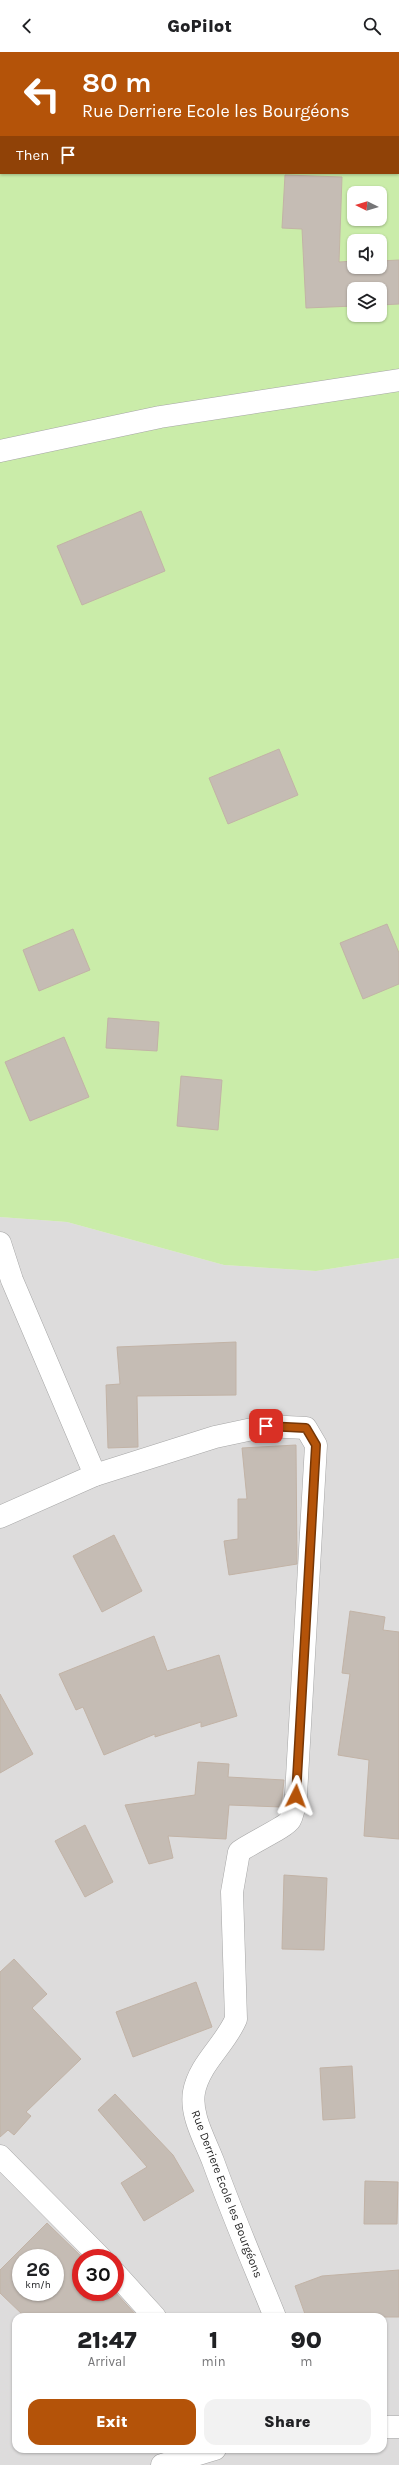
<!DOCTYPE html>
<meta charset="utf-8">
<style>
body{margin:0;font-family:Karla,sans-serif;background:#f2f2f2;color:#202124;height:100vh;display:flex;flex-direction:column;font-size:15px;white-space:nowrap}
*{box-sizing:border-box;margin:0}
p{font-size:13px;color:#757577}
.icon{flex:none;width:22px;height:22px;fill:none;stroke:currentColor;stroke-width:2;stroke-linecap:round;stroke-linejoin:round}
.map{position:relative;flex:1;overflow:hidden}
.drawer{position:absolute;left:12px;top:2261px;width:375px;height:140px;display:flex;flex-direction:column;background:#fff;border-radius:12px;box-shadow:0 1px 3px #0004}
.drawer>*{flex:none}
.banner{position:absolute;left:0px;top:0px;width:399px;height:122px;box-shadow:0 1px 3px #0004;background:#b45309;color:#fff;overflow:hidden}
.needle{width:26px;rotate:275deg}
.controls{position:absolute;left:347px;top:134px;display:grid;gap:8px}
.controls a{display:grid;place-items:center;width:40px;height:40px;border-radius:8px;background:#fff;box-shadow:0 1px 3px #0004;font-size:20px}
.speed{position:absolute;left:12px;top:2197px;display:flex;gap:8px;font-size:20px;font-weight:700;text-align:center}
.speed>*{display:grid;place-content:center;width:52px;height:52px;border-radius:50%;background:#fff;box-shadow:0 1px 3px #0004;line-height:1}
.speed small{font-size:10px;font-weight:400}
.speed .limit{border:6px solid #d22;background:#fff;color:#111}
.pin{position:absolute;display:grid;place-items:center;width:34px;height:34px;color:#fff;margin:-17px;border-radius:8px;box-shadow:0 2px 6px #0006}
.me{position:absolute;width:44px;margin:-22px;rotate:3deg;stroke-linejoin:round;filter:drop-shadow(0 0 3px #0008)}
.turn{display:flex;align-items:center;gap:14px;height:84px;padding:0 16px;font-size:18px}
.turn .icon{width:52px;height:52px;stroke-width:2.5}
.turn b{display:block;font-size:28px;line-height:34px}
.then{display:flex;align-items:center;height:38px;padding:0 16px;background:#0003;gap:8px;font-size:15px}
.eta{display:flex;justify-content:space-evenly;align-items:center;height:68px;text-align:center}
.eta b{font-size:24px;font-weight:800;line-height:28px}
.primary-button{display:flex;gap:8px;margin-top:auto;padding:8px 16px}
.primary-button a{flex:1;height:46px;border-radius:12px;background:#b45309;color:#fff;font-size:16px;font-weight:800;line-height:46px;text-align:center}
.primary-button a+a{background:#f2f2f2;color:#202124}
header{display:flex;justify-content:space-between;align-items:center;height:52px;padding:0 16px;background:#fff;font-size:18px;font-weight:800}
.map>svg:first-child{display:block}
.residential{fill:#dddcdc;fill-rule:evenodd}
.grass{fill:#caeca9;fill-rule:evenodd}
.building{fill:#c5bcb4;stroke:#c2b3a6;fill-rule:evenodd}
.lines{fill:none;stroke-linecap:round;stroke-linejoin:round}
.street-casing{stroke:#a6a6a6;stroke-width:23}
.street{stroke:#fff;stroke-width:22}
.route-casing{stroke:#753606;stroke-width:10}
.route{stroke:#b45309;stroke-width:7}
.labels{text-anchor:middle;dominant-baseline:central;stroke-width:3.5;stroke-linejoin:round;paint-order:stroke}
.street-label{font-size:12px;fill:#1f1f1f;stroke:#fff}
</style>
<header><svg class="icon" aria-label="back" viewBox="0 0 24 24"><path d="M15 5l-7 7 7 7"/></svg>GoPilot<svg class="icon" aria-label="search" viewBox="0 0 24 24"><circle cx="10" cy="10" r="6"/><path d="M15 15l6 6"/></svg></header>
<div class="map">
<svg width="399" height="2413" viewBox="0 0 399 2413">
<rect width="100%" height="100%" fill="#f0ece5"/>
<path class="residential" d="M0 1165 67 1170 224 1213 316 1219 399 1206V2413H0ZM21 2206H55V2240H21ZM81 2206H115V2240H81ZM16 2265H383V2397H16Z"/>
<path class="grass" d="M0 0H399V1206L316 1219 224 1213 67 1170 0 1165ZM1 1H398V121H1ZM354 141H380V167H354ZM354 189H380V215H354ZM354 237H380V263H354Z"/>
<g class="building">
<path d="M285 123 342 125 339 210 354 209V215H380V209L399 208V252L380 253V237H354V254L306 256 302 177 282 176Z"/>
<path d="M141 459 165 519 82 553 57 494Z"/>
<path d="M279 697 298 743 228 772 209 726Z"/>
<path d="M387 872 399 901V932L363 947 340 891Z"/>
<path d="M73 877 90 918 39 939 23 898Z"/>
<path d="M108 966 159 970 157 999 106 996Z"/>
<path d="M64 985 89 1045 30 1069 5 1010Z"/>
<path d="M181 1024 222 1028 218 1078 177 1074Z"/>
<path d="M236 1290V1343L137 1344 138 1395 108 1396 106 1333 120 1332 117 1295Z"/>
<path d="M296 1393 297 1512 229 1523 224 1489 238 1487V1447H247L242 1396Z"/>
<path d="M114 1483 142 1539 102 1560 73 1504Z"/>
<path d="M350 1559 385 1565 383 1578 399 1580V1787L364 1784 369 1708 338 1703 350 1622 342 1621Z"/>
<path d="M154 1584 167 1619 219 1603 237 1664 201 1675V1670L155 1685V1682L104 1703 83 1655 76 1658 59 1622Z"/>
<path d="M0 1642 33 1702 0 1721Z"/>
<path d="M198 1710 229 1712 228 1725 284 1728 281 1755 229 1753 226 1787 168 1784 173 1806 149 1812 125 1753 195 1743Z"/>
<path d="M85 1773 113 1830 85 1845 55 1789Z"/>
<path d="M284 1823 327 1826 324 1898 282 1897Z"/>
<path d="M14 1907 47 1942 32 1956 81 2007 26 2060 31 2064 14 2083 8 2078 0 2085V1920Z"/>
<path d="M196 1930 212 1975 133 2005 116 1960Z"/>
<path d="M352 2014 355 2066 323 2068 320 2016Z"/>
<path d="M115 2042 173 2103 194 2139 144 2169 121 2131 147 2115 98 2058Z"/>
<path d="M365 2129 398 2130 397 2172H364Z"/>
<path d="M47 2171 83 2206H81V2240H115L138 2265H25L0 2241V2218ZM21 2206H55V2240H21Z"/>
<path d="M399 2218V2265H306L295 2234 322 2224Z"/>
</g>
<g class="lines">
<defs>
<g id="street">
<path d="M0 399 160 365 399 328"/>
<path d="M0 1191 12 1228 95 1423"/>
<path d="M0 1465 95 1423 215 1385 266 1374 306 1376 316 1393 296 1743C295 1751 294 1761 290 1768 286 1775 249 1792 239 1800L232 1840 236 1967C225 1993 199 2012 194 2040 190 2063 205 2088 213 2109 232 2162 254 2213 275 2265"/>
<path d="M0 2104 101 2206"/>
<path d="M115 2221 155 2265"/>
<path d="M383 2375H399"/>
<path d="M162 2413 215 2397"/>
</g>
</defs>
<use href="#street" class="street-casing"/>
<use href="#street" class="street"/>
</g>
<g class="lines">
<defs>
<path id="route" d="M266 1374 306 1376 316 1393 296 1744"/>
</defs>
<use href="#route" class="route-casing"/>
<use href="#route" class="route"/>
</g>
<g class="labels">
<g class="street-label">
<text transform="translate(227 2142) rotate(69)">Rue Derriere Ecole les Bourgéons</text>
</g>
</g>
</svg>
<div class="controls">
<a><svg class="needle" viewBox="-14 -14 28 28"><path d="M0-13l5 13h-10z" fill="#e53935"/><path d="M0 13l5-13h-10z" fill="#757577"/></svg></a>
<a><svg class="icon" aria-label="sound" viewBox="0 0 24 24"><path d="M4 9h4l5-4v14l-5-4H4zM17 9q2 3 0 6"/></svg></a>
<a><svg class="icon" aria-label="layers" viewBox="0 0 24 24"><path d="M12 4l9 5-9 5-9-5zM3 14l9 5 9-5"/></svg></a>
</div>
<div class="speed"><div>26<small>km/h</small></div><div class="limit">30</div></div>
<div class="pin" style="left:266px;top:1374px;background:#d93025"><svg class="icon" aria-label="arrive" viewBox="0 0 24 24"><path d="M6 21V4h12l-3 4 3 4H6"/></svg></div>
<svg class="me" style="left:296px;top:1744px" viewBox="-20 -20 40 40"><path d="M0-17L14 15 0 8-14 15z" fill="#b45309" stroke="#fff" stroke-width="4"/></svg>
<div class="banner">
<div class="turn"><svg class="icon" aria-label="left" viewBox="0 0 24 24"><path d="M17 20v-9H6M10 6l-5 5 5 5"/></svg><div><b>80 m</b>Rue Derriere Ecole les Bourgéons</div></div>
<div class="then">Then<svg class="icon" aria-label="arrive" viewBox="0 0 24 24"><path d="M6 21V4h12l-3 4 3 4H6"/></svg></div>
</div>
<section class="drawer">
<div class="eta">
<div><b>21:47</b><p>Arrival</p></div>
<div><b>1</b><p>min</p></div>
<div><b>90</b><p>m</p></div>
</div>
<div class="primary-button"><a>Exit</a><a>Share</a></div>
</section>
</div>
